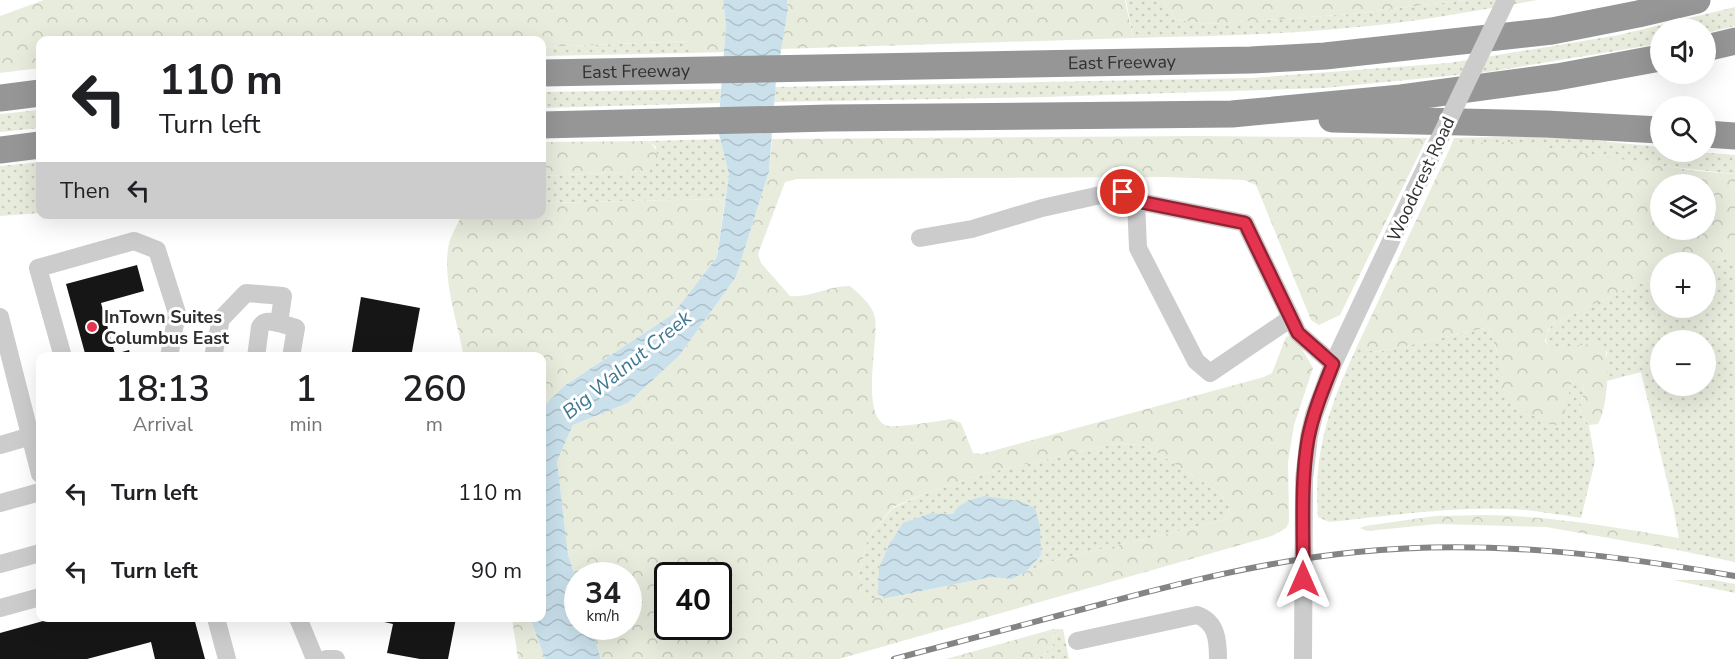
<!DOCTYPE html>
<meta charset="utf-8">
<style>
body{margin:0;font-family:"Nunito Sans",sans-serif;background:#f6f6f6;color:#202124;height:100vh;display:flex;flex-direction:column;font-size:22px;white-space:nowrap}
*{box-sizing:border-box;margin:0}
p{font-size:20px;color:#757577}
.icon{flex:none;width:33px;height:33px;fill:none;stroke:currentColor;stroke-width:2;stroke-linecap:round;stroke-linejoin:round}
.map{position:relative;flex:1;overflow:hidden}
.panel{position:absolute;left:36px;top:352px;width:510px;height:270px;display:flex;flex-direction:column;background:#fff;border-radius:12px;box-shadow:0 6px 24px #0002}
.panel>*{flex:none}
.banner{position:absolute;left:36px;top:36px;width:510px;height:183px;border-radius:12px;box-shadow:0 6px 24px #0002;background:#fff;color:#202124;overflow:hidden}
.buttons{position:absolute;left:1650px;top:18px;display:grid;gap:12px}
.buttons a{display:grid;place-items:center;width:66px;height:66px;border-radius:50%;background:#fff;box-shadow:0 6px 24px #0002;font-size:30px}
.speed{position:absolute;left:564px;top:562px;display:flex;gap:12px;font-size:30px;font-weight:700;text-align:center}
.speed>*{display:grid;place-content:center;width:78px;height:78px;border-radius:50%;background:#fff;box-shadow:0 6px 24px #0002;line-height:1}
.speed small{font-size:15px;font-weight:400}
.speed .limit{border:3px solid #111;border-radius:9px;background:#fff;color:#111}
.pin{position:absolute;display:grid;place-items:center;width:51px;height:51px;color:#fff;margin:-26px;border:3px solid #fff;border-radius:50%;box-shadow:0 2px 6px #0007}
.me{position:absolute;width:66px;margin:-33px;rotate:0deg;stroke-linejoin:round;filter:drop-shadow(0 0 4px #0008)}
.turn{display:flex;align-items:center;gap:21px;height:126px;padding:0 24px;font-size:27px}
.turn .icon{width:78px;height:78px;stroke-width:2.5}
.turn b{display:block;font-size:42px;line-height:51px}
.then{display:flex;align-items:center;height:57px;padding:0 24px;background:#0003;gap:12px;font-size:22px}
.eta{display:flex;justify-content:space-evenly;align-items:center;height:102px;text-align:center}
.eta b{font-size:36px;font-weight:600;line-height:42px}
ul{padding:0;list-style:none}
li{display:flex;align-items:center;gap:18px;height:78px;padding:0 24px}
li div{flex:1}
li b{display:block;font-size:22px}
li em{font-style:normal}
.map>svg:first-child{display:block}
.grass{fill:url(#grass-dots);fill-rule:evenodd}
.forest{fill:url(#forest-crowns);fill-rule:evenodd}
.water{fill:url(#water-waves)}
.building{fill:#161616}
.lines{fill:none;stroke-linecap:round;stroke-linejoin:round}
.minor{stroke:#ccc;stroke-width:18}
.highway{stroke:#969696;stroke-width:27}
.rail-casing{stroke:#848484;stroke-width:6}
.rail{stroke:#fff;stroke-width:4;stroke-dasharray:11;stroke-linecap:butt}
.minor-bridge{stroke:#ccc;stroke-width:18}
.route-casing{stroke:#942233;stroke-width:15}
.route{stroke:#e4344f;stroke-width:10}
.poi-dot{fill:#e4344f;stroke:#fff;stroke-width:2}
.labels{text-anchor:middle;dominant-baseline:central;stroke-width:6;stroke-linejoin:round;paint-order:stroke}
.street-label{font-size:18px;fill:#2f2f2f;stroke:#fff}
.poi-label{font-size:18px;font-weight:bold;fill:#2f2f2f;stroke:#fff;text-anchor:start}
.water-label{font-size:20px;font-style:italic;fill:#3e7791;stroke:#fff}
</style>
<div class="map">
<svg width="1735" height="659" viewBox="0 0 1735 659">
<defs>
<pattern id="grass-dots" width="8" height="8" patternUnits="userSpaceOnUse" patternTransform="scale(1.5)"><rect width="8" height="8" fill="#e7ecdd"/><path d="M2 2h.1M6 6h.1" fill="none" stroke="#c6cbbe" stroke-width="1.8" stroke-linecap="round"/></pattern>
<pattern id="forest-crowns" width="20" height="18" patternUnits="userSpaceOnUse" patternTransform="scale(1.5)"><rect width="20" height="18" fill="#e7ecdd"/><path d="M2 6a3 3 0 1 1 6 0M12 15a3 3 0 1 1 6 0" fill="none" stroke="#c6cbbe"/></pattern>
<pattern id="water-waves" width="16" height="10" patternUnits="userSpaceOnUse" patternTransform="scale(1.5)"><rect width="16" height="10" fill="#cae1ec"/><path d="M0 5q4-4 8 0t8 0" fill="none" stroke="#aec1cb"/></pattern>
</defs>
<rect width="100%" height="100%" fill="#fff"/>
<g class="grass">
<path d="M1126 0H1163L1176 20 1208 24 1351 14 1465 0H1537C1474 11 1411 23 1347 28 1276 35 1205 36 1133 38Z"/>
<path d="M1735 7V26L1706 33V28H1660V43L1645 46 1488 72 1325 88 1045 97 774 102 775 87 1251 78 1449 63 1619 35Z"/>
<path d="M692 41 690 53 542 56V47Z"/>
<path d="M721 89 720 103 542 108V92Z"/>
<path d="M40 110V128L0 132V114Z"/>
<path d="M1549 136 1660 147V152H1698L1735 155V174L1460 143 1450 148 1454 138Z"/>
<path d="M720 139 729 175 724 206 719 199 542 203V176L649 171 656 147 648 141Z"/>
<path d="M40 162V213L0 216V166Z"/>
<path d="M1735 255V562L1677 550 1679 538 1673 506 1641 372 1607 381V352L1597 343 1553 350 1549 349C1544 339 1546 333 1553 324L1619 292 1660 276V308H1706V263ZM1660 340H1706V386H1660Z"/>
<path d="M1489 327 1502 368 1503 388 1510 398 1568 392 1571 384 1577 380 1584 386 1580 414 1589 425 1595 461 1581 518C1563 515 1544 512 1526 510 1461 505 1394 515 1329 522L1318 517C1313 446 1331 403 1360 340 1365 352 1373 352 1384 351Z"/>
<path d="M1119 443 1147 446 1217 491 1228 501 1230 513 1224 520 1056 560 1027 571 1041 555 953 514 931 513 878 594 887 598H868L861 590 859 574 868 537 893 508 926 493 982 474Z"/>
<path d="M1673 580H1714L1735 584V593Z"/>
<path d="M1054 629H1063L1069 659H1038L1053 646Z"/>
</g>
<g class="forest">
<path d="M44 0H723L726 24 724 52 690 53 691 41 542 47V40H40V68L0 73V16Z"/>
<path d="M787 0H1125L1133 38 781 49 788 9Z"/>
<path d="M1163 0H1465L1351 14 1208 24 1176 20Z"/>
<path d="M1198 136 1427 138 1340 315 1319 325 1311 320 1256 185 1244 180 1167 177 797 179 785 182 758 254 761 263 790 296C811 298 830 285 850 286 859 294 873 305 875 318 879 341 859 418 888 426 896 428 940 421 951 419L961 423 973 453 981 454 1264 377 1272 373 1286 337 1294 335 1313 368 1294 425 1288 462 1289 522 1286 528 1272 536 839 659H601L591 627H628V576H578L577 583 568 554 557 461 573 425 628 403 679 356 736 277 769 171 772 139ZM1119 443 1147 446 1217 491 1228 501 1230 513 1224 520 1056 560 1027 571 1012 579 991 577 887 598H869L861 590 859 574 868 537 893 507 926 493 982 474ZM668 576H718V627H668Z"/>
<path d="M648 141C659 150 662 162 649 171L542 176V142Z"/>
<path d="M1513 142 1697 171 1735 174V255L1706 263 1660 262V276L1619 292 1553 324 1548 330 1545 341 1549 349 1597 343 1604 345C1611 361 1607 409 1598 424L1589 425 1580 414 1584 386 1577 380 1571 384 1563 421 1556 425 1548 424 1522 409 1509 398 1503 388 1502 368 1489 327 1384 351C1373 352 1365 352 1360 340L1450 148 1460 143ZM1706 184V230H1660V184Z"/>
<path d="M719 199 724 206 717 257 673 314 564 386 542 408V357H464C458 324 440 273 450 240 453 232 458 223 462 215L542 214V203Z"/>
<path d="M1486 515C1551 516 1615 527 1679 538L1677 550 1546 527 1437 524 1367 531 1360 528 1365 526 1435 516Z"/>
<path d="M512 618H530L545 659H518Z"/>
<path d="M1054 629 1053 646 1038 659H946Z"/>
</g>
<g class="water">
<path d="M723 0H787L788 9 776 80 769 171 736 277 679 356 628 403 573 425 557 461 568 554 577 583 578 627H591L601 659H545L530 618H542V408L564 386 673 314 717 257 729 175 718 130 726 24Z"/>
<path d="M984 496 1019 501 1035 508 1040 527 1041 555 1027 571 1012 579 991 577 887 598 878 594 879 568 889 545 903 523 931 513 953 514C959 502 972 500 984 496Z"/>
</g>
<g class="building">
<path d="M137 265 144 291 101 303 115 354 129 350 131 357H86L66 284Z"/>
<path d="M361 297 420 308 411 357H351Z"/>
<path d="M54 618H194L205 659H155L151 642 87 659H0V633Z"/>
<path d="M367 618H456L448 659H420L387 653 393 624Z"/>
</g>
<g class="lines">
<g class="minor">
<path d="M920 238 972 229 1042 208 1105 194 1123 192 1136 201"/>
<path d="M0 317 40 474"/>
<path d="M1291 318 1210 373 1196 361 1138 248 1136 201 1245 223 1291 318 1298 333 1333 364"/>
<path d="M63 357 38 268 134 241 157 250 177 313 169 357"/>
<path d="M213 357 221 319 246 293 283 296 279 323 296 328 291 357"/>
<path d="M256 357 260 327C265 319 271 322 279 323"/>
<path d="M0 445 31 436"/>
<path d="M0 503 40 492"/>
<path d="M0 564 40 553"/>
<path d="M0 608 40 597"/>
<path d="M216 618 227 659"/>
<path d="M298 618 315 659"/>
<path d="M1077 641 1197 615C1217 622 1218 641 1218 659"/>
<path d="M326 659H336"/>
<path d="M1303 659 1304 479 1309 436 1314 415 1333 364 1415 190"/>
</g>
<g class="highway">
<path d="M1706 48 1735 41"/>
<path id="s1" d="M542 73 1251 60 1325 56 1552 31 1638 14 1697 0"/>
<path d="M0 98 40 93"/>
<path d="M1332 119 1546 124 1660 130"/>
<path d="M542 125 830 118 1232 114 1401 98 1557 77 1660 58"/>
<path d="M1706 134 1735 136"/>
<path d="M0 150 40 145"/>
</g>
<defs>
<path id="rail" d="M894 659C958 642 1022 625 1087 608 1176 584 1265 561 1357 552 1484 539 1610 554 1735 576"/>
</defs>
<use href="#rail" class="rail-casing"/>
<use href="#rail" class="rail"/>
<path class="minor-bridge" d="M1415 190 1506 0"/>
</g>
<g class="lines">
<defs>
<path id="route" d="M1123 192 1136 201 1245 223 1298 333 1333 364C1323 389 1313 413 1308 439 1300 485 1304 533 1303 579"/>
</defs>
<use href="#route" class="route-casing"/>
<use href="#route" class="route"/>
</g>
<circle class="poi-dot" cx="92" cy="327" r="6"/>
<g class="labels">
<g class="street-label">
<text stroke="none"><textPath href="#s1" startOffset="580">East Freeway</textPath></text>
<text stroke="none"><textPath href="#s1" startOffset="94">East Freeway</textPath></text>
<text transform="translate(1421 179) rotate(-65)">Woodcrest Road</text>
</g>
<g class="poi-label">
<text x="104" y="317">InTown Suites<tspan x="104" dy="21">Columbus East</tspan></text>
</g>
<g class="water-label">
<text transform="translate(627 365) rotate(-39)">Big Walnut Creek</text>
</g>
</g>
</svg>
<div class="buttons">
<a><svg class="icon" aria-label="sound" viewBox="0 0 24 24"><path d="M4 9h4l5-4v14l-5-4H4zM17 9q2 3 0 6"/></svg></a>
<a><svg class="icon" aria-label="search" viewBox="0 0 24 24"><circle cx="10" cy="10" r="6"/><path d="M15 15l6 6"/></svg></a>
<a><svg class="icon" aria-label="layers" viewBox="0 0 24 24"><path d="M12 4l9 5-9 5-9-5zM3 14l9 5 9-5"/></svg></a>
<a>+</a>
<a>−</a>
</div>
<div class="speed"><div>34<small>km/h</small></div><div class="limit">40</div></div>
<div class="pin" style="left:1123px;top:192px;background:#d93025"><svg class="icon" aria-label="arrive" viewBox="0 0 24 24"><path d="M6 21V4h12l-3 4 3 4H6"/></svg></div>
<svg class="me" style="left:1303px;top:579px" viewBox="-20 -20 40 40"><path d="M0-17L14 15 0 8-14 15z" fill="#e4344f" stroke="#fff" stroke-width="4"/></svg>
<div class="banner">
<div class="turn"><svg class="icon" aria-label="left" viewBox="0 0 24 24"><path d="M17 20v-9H6M10 6l-5 5 5 5"/></svg><div><b>110 m</b>Turn left</div></div>
<div class="then">Then<svg class="icon" aria-label="left" viewBox="0 0 24 24"><path d="M17 20v-9H6M10 6l-5 5 5 5"/></svg></div>
</div>
<section class="panel">
<div class="eta">
<div><b>18:13</b><p>Arrival</p></div>
<div><b>1</b><p>min</p></div>
<div><b>260</b><p>m</p></div>
</div>
<ul>
<li><svg class="icon" aria-label="left" viewBox="0 0 24 24"><path d="M17 20v-9H6M10 6l-5 5 5 5"/></svg><div><b>Turn left</b></div><em>110 m</em></li>
<li><svg class="icon" aria-label="left" viewBox="0 0 24 24"><path d="M17 20v-9H6M10 6l-5 5 5 5"/></svg><div><b>Turn left</b></div><em>90 m</em></li>
</ul>
</section>
</div>
